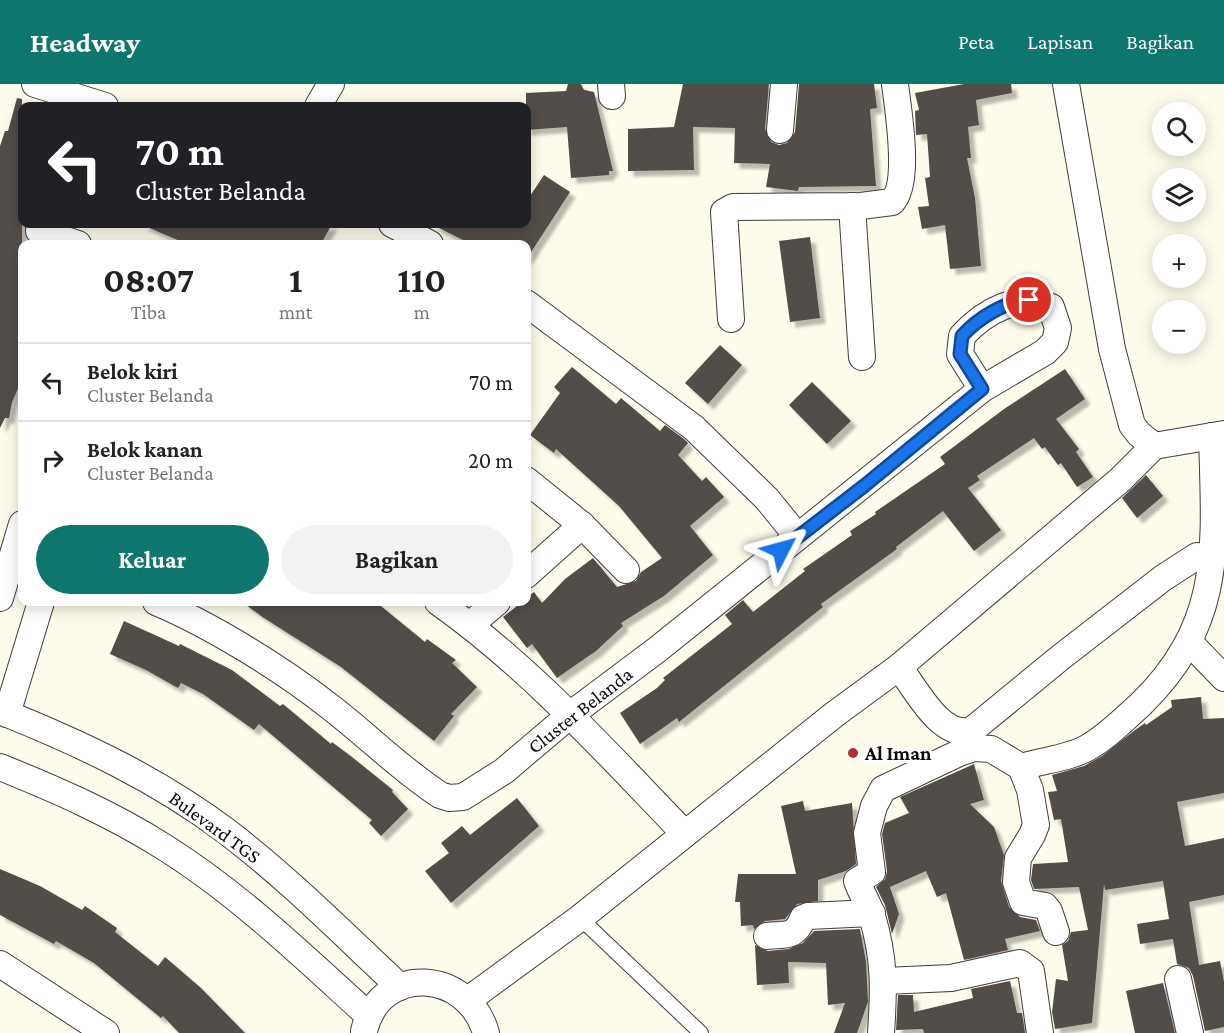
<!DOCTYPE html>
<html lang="id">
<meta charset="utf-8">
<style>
body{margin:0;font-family:"Crimson Pro",serif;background:#f2f2f2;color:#222;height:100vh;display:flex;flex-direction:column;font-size:22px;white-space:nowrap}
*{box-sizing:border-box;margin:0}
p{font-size:20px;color:#767676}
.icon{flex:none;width:33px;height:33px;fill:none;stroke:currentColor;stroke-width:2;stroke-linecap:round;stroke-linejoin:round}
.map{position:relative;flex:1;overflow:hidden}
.sheet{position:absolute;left:18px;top:156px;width:513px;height:366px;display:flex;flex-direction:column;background:#fff;border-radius:12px;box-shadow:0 3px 15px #0003}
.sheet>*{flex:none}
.top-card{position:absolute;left:18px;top:18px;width:513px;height:126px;border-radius:12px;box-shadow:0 3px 15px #0003;background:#202124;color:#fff;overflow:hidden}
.buttons{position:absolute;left:1152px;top:18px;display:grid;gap:12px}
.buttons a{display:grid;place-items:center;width:54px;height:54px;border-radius:50%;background:#fff;box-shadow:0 3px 15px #0003;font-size:30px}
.pin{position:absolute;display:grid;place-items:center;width:51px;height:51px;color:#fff;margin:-26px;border:3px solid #fff;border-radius:50%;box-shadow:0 2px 6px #0007}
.me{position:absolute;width:66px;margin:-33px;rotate:51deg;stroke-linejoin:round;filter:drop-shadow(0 0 4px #0008)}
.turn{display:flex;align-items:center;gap:21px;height:126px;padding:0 18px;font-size:27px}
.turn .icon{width:78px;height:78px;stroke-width:2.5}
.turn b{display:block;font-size:42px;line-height:51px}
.eta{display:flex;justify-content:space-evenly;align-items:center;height:102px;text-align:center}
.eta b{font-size:36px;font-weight:700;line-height:42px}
.cta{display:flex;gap:12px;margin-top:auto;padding:12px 18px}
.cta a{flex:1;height:69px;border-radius:36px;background:#0f766e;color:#fff;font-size:24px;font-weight:700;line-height:69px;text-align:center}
.cta a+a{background:#f2f2f2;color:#222}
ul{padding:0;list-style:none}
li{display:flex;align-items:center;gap:18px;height:78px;padding:0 18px;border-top:2px solid #e0e0e0}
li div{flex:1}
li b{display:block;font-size:22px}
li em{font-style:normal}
header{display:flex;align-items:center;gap:36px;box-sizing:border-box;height:84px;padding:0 30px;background:#0f766e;color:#fff}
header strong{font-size:28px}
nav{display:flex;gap:33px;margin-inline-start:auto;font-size:21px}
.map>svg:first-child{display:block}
.building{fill:#534d48;filter:url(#shadow)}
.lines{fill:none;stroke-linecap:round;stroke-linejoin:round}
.lane-casing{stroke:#3e3e3e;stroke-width:16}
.street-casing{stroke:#3e3e3e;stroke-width:28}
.lane{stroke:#fff;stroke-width:14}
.street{stroke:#fff;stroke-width:26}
.route-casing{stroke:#114b97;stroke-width:15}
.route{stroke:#1a73e8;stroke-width:10}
.poi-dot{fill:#af322f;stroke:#fff;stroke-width:2}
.labels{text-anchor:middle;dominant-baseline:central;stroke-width:6;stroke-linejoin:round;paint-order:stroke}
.street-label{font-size:20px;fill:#0b0b0b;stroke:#fff}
.poi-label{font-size:20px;font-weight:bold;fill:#0b0b0b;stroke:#fff;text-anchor:start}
</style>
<header>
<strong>Headway</strong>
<nav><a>Peta</a><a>Lapisan</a><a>Bagikan</a></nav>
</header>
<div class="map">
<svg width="1224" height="949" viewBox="0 0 1224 949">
<defs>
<filter id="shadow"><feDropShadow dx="5.5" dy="5.5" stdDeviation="1.5" flood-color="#0004"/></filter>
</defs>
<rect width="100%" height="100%" fill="#fdfbeb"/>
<g class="building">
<path d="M568 0H581L584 6 594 8 613 87H609V91L571 94 567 43 526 46V9L566 7Z"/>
<path d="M683 0H769L765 45 771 58 779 61 787 59 795 48 799 0H874L877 24 870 25 876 102 799 103 798 107 766 103 770 80 734 79 735 44 693 43 694 86 628 87V45L674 43Z"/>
<path d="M964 0H1011L1012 9 976 16 979 41 968 43 971 74H967L975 114 981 182 950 185 945 141 922 145 918 123 929 122 925 94 930 93 927 50 916 51 915 27 919 26 915 9Z"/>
<path d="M17 14 22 15V267L18 291 22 293V296L12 318 9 334H5L0 344V62L5 47H8Z"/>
<path d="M544 91 570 108 526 176V160H471L431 140H526V118Z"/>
<path d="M140 140H332L321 160H187Z"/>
<path d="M810 153 820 234 790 238 779 157Z"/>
<path d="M720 261 742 281 708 320 685 299Z"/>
<path d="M572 283 616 320 621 314 660 347 665 341 684 355 688 359 678 371 702 397 706 393 724 413 690 442 713 471 664 512 621 539 623 542 596 567 557 594 532 560 527 564 503 533 522 518H526V514L534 508 542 519 565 495 593 474 617 503 636 497 641 488 662 474 619 422 556 365 554 369 530 351 560 309 554 303Z"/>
<path d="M1065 285 1085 315 1056 335 1079 365 1076 368 1093 393 1077 403 1061 379 1058 381 1045 363 1042 365 1034 354 977 392 980 396 968 404 1001 446 974 467 943 427 896 463 897 465 821 520 823 523 679 638 677 634 640 660 620 629 657 604 665 596 663 594 732 540 725 531 743 516 753 528 805 487 803 485 852 451 850 447 876 430 875 428 945 380 940 373 1004 325Z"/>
<path d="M812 298 851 337 827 360 789 321Z"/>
<path d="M1146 391 1163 412 1137 434 1122 414Z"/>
<path d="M242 518H376L425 558 427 555 456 576 452 579 477 603 451 630 454 632 434 657 341 583 264 534Z"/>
<path d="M124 537 179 562 180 560 232 586 280 622 283 620 331 660 332 658 352 673 393 706 392 708 408 725 381 752 369 739 372 736 259 640 254 646 203 610 181 599 178 604 146 586 110 570Z"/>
<path d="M1201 613 1203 635 1224 634V709L1177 718 1185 762 1224 754V811L1189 818 1199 881 1220 877 1224 898V943L1205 947 1193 892 1189 884 1177 880 1173 855 1140 860 1137 840 1169 835 1163 797 1105 806 1104 800 1092 939 1055 945 1052 928 1056 895 1068 897 1062 861 1068 857 1071 848 1088 846 1079 803 1034 805 1031 796 1033 780 1068 778 1061 735 1054 736 1048 708 1057 707 1052 691 1084 682 1102 672 1135 646 1145 639 1146 641 1172 623 1171 616Z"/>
<path d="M974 680 984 716 970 720 994 743 1004 771 1001 797 1009 823 1020 833 1036 836 1040 847 1005 855 1008 866 964 876 946 809 937 813 926 787 890 803 899 830 892 850 885 821 876 803 885 795 887 787 882 750 885 739 909 729 900 713Z"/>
<path d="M517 714 539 742 451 819 425 787 449 769 441 759 462 742 470 751Z"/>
<path d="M803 717 805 727 852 719 856 780 846 787 818 796V817L797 820 785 835 765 837 754 845 753 841 741 842 740 818H735L738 790H796L781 722Z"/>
<path d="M0 785 40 802 82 826 85 822 117 844 115 848 158 882 165 873 201 904 245 949H179L163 932 161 934 94 879 56 857 54 860 0 831Z"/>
<path d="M860 845 866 878 868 918 857 949H834L845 919 828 921 826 879 788 878 789 899 757 901 755 861 768 867 788 865 803 859 814 847Z"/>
<path d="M1010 897 1017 929H1022L1025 949H924L923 945 896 946 898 911H913L914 928 973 914 971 905Z"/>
<path d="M1163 899 1175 949H1135L1126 907Z"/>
</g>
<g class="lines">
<defs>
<path id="lane" d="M580 834 701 949"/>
<g id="street">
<path d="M35 0 105 22"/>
<path d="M611 0 612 12"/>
<path d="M1066 0 1112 265 1132 341 1139 350 1154 362"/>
<path d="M318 22 331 0"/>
<path d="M780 46 784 0"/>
<path d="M852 122 862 273"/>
<path d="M392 140 430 160"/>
<path d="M39 147 78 160"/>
<path d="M526 219 694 344 767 415 797 452"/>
<path d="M731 235 724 128 733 123 861 122 892 118C911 99 898 26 895 0"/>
<path d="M526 396 582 441 626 486"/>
<path d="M526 491 582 441"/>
<path d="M0 514 22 440"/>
<path d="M156 518C211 541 282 585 329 622 367 651 400 685 440 711L449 714 463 713 504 687 570 631 658 565 982 305 1045 268 1055 258 1058 244 1051 223C1019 208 985 227 962 252L960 270 982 305"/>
<path d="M438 518C530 583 607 669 685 750"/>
<path d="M470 541 497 518"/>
<path d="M1191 560 1224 594"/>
<path d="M899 583C916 605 941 656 972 646L1061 573 1163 494 1197 472"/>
<path d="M0 627C80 659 157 695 226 747 288 794 343 850 400 903"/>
<path d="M7 630 41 518"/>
<path d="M0 683C57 706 112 730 164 763 239 810 304 873 369 932"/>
<path d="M1021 683C1043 676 1067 675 1087 664 1107 653 1123 636 1140 621 1224 539 1215 463 1212 352"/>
<path d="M767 852C787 850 795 854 803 834L808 832 872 829"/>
<path d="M0 880 106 949"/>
<path d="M1178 895 1190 949"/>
<path d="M885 897 951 894 1020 879 1031 887 1040 949"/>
<path d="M468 916 580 834 835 630 899 583 1120 396 1154 362 1224 350"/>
<path d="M364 947C380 879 468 885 486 949"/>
<path d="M881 949C884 905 885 875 872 832 869 820 861 809 857 797L872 788 867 749 874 722 883 705 959 669 974 664 991 665 1021 683 1030 706 1036 741 1032 751 1018 774 1016 798 1023 818 1045 822 1049 827 1056 848"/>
</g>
</defs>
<use href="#lane" class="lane-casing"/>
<use href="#street" class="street-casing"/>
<use href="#lane" class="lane"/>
<use href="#street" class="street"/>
</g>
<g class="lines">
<defs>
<path id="route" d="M781 466 864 402 982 305 960 270 962 252C978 234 1006 217 1029 216"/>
</defs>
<use href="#route" class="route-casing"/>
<use href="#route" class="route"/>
</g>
<circle class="poi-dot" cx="853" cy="669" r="6"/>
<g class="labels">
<g class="street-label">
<text transform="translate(580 626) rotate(-38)">Cluster Belanda</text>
<text transform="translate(215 743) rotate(36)">Bulevard TGS</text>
</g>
<g class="poi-label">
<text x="865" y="669">Al Iman</text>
</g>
</g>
</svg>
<div class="buttons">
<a><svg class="icon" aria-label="search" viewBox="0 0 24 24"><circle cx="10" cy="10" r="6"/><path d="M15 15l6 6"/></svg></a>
<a><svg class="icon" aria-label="layers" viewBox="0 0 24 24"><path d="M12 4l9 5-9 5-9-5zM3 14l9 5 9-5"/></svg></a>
<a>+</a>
<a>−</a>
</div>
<div class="pin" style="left:1029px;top:216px;background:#d93025"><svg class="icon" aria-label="arrive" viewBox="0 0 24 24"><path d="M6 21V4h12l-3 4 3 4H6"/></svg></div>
<svg class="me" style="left:781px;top:466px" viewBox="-20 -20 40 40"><path d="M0-17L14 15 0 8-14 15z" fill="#1a73e8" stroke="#fff" stroke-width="4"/></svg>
<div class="top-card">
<div class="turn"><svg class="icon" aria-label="left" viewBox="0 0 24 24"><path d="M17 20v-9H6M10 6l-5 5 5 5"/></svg><div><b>70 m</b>Cluster Belanda</div></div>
</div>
<section class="sheet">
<div class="eta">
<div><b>08:07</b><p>Tiba</p></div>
<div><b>1</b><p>mnt</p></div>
<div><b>110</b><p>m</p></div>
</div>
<ul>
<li><svg class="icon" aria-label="left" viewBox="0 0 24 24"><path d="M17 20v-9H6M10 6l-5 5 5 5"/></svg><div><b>Belok kiri</b><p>Cluster Belanda</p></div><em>70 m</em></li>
<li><svg class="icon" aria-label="right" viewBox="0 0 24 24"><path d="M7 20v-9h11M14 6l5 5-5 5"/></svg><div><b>Belok kanan</b><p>Cluster Belanda</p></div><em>20 m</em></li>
</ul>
<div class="cta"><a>Keluar</a><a>Bagikan</a></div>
</section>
</div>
